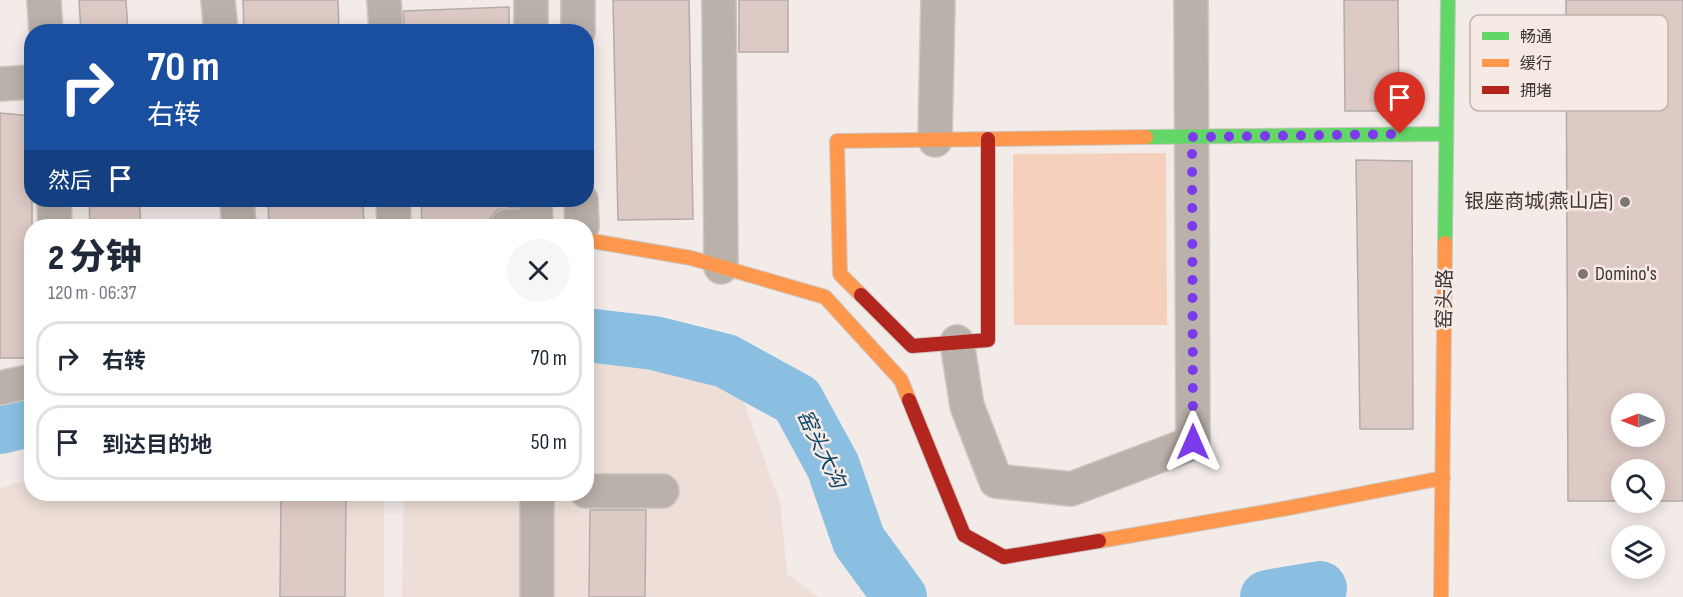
<!DOCTYPE html>
<html lang="zh">
<meta charset="utf-8">
<style>
body{margin:0;font-family:"Sofia Sans Condensed","Noto Sans SC",sans-serif;background:#f6f6f7;color:#1f2937;height:100vh;display:flex;flex-direction:column;font-size:22px;white-space:nowrap}
*{box-sizing:border-box;margin:0}
p{font-size:20px;color:#747a83}
.icon{flex:none;width:33px;height:33px;fill:none;stroke:currentColor;stroke-width:2;stroke-linecap:round;stroke-linejoin:round}
.map{position:relative;flex:1;overflow:hidden}
.side{position:absolute;left:24px;top:219px;width:570px;height:282px;display:flex;flex-direction:column;background:#fff;border-radius:24px;box-shadow:0 3px 15px #0003}
.side>*{flex:none}
.guide{position:absolute;left:24px;top:24px;width:570px;height:183px;border-radius:24px;box-shadow:0 3px 15px #0003;background:#1a4fa0;color:#fff;overflow:hidden}
.needle{width:39px;rotate:270deg}
.buttons{position:absolute;left:1611px;top:393px;display:grid;gap:12px}
.buttons a{display:grid;place-items:center;width:54px;height:54px;border-radius:50%;background:#fff;box-shadow:0 3px 15px #0003;font-size:30px}
.pin{position:absolute;display:grid;place-items:center;width:51px;height:51px;color:#fff;margin:-62px -26px;border-radius:50% 50% 50% 0;rotate:-45deg;box-shadow:0 0 6px #0007}
.pin .icon{rotate:45deg}
.me{position:absolute;width:66px;margin:-33px;rotate:0deg;stroke-linejoin:round;filter:drop-shadow(0 0 4px #0008)}
.turn{display:flex;align-items:center;gap:21px;height:126px;padding:0 24px;font-size:27px}
.turn .icon{width:78px;height:78px;stroke-width:2.5}
.turn b{display:block;font-size:42px;line-height:51px}
.then{display:flex;align-items:center;height:57px;padding:0 24px;background:#0003;gap:12px;font-size:22px}
.round{display:grid;place-items:center;flex:none;width:63px;height:63px;border-radius:32px;background:#f6f6f7}
.overview{display:flex;align-items:center;justify-content:space-between;height:102px;padding:0 24px}
h1{font-size:36px;font-weight:800;line-height:45px}
ul{padding:0;list-style:none}
li{display:flex;align-items:center;gap:18px;height:75px;margin:0 12px 9px;padding:0 12px;border:3px solid #e0e1e3;border-radius:24px}
li div{flex:1}
li b{display:block;font-size:22px}
li em{font-style:normal}
.map>svg:first-child{display:block}
.built{fill:#eddfd7}
.green{fill:#f4d0bd}
.lines{fill:none;stroke-linecap:round;stroke-linejoin:round}
.river{stroke:#8abfe2;stroke-width:54}
.building{fill:#decac5;stroke:#b2acaa;stroke-width:1.5;fill-rule:evenodd}
.street-casing{stroke:#cdc8c5;stroke-width:36}
.fast-casing{stroke:#cdc8c5;stroke-width:16}
.slow-casing{stroke:#cdc8c5;stroke-width:16}
.jam-casing{stroke:#cdc8c5;stroke-width:16}
.street{stroke:#bab1aa;stroke-width:33}
.fast{stroke:#63d668;stroke-width:14}
.slow{stroke:#ff974d;stroke-width:14}
.jam{stroke:#b3261e;stroke-width:14}
.route{stroke:#7c3aed;stroke-width:10;stroke-dasharray:0 18}
.poi-dot{fill:#7c7774;stroke:#f7e9e3;stroke-width:2}
.labels{text-anchor:middle;dominant-baseline:central;stroke-width:5;stroke-linejoin:round;paint-order:stroke}
.poi-label{font-size:20px;fill:#3d3835;stroke:#f7e9e3;text-anchor:end}
.street-label{font-size:20px;fill:#3d3835;stroke:#f7e9e3}
.water-label{font-size:21px;font-style:italic;fill:#09486b;stroke:#f7e9e3}
.key{fill:#f7e9e3;stroke:#bfb4af;stroke-width:1.5}
.key-label{font-size:16px;fill:#3d3835}
</style>
<div class="map">
<svg width="1683" height="597" viewBox="0 0 1683 597">
<rect width="100%" height="100%" fill="#f2ebe8"/>
<g class="built">
<path d="M587 332 642 335 742 398 780 502 787 574 819 597H402L404 494H586Z"/>
<path d="M31 479 32 494H384V597H0V488Z"/>
</g>
<path class="green" d="M1166 153 1167 325H1014L1013 154Z"/>
<g class="lines">
<g class="river">
<path d="M586 335 654 343 726 361 797 400 833 466 859 541 900 597"/>
<path d="M0 427 32 419"/>
<path d="M1267 597 1320 588"/>
</g>
</g>
<g class="building">
<path d="M79 0H126L128 32H81Z"/>
<path d="M243 0H338L339 32H244Z"/>
<path d="M613 0H689L693 219 618 220Z"/>
<rect x="739" y="0" width="49" height="52"/>
<path d="M1344 0H1398L1399 111H1345Z"/>
<path d="M1566 0H1683V501H1654V470H1622V501H1568ZM1622 404H1654V436H1622Z"/>
<path d="M509 7V32H405L403 11Z"/>
<path d="M0 113 32 116V358H0Z"/>
<path d="M1356 160 1412 161 1413 429H1360Z"/>
<path d="M89 200H139L141 226H90Z"/>
<path d="M268 200H363L364 226H269Z"/>
<path d="M421 200H515L516 207 497 210 490 218 488 226H422Z"/>
<path d="M281 494H346L345 597H280Z"/>
<path d="M590 510H646L645 597H589Z"/>
</g>
<g class="lines">
<defs>
<g id="street">
<path d="M44 0 46 32"/>
<path d="M218 0 221 32"/>
<path d="M384 0 386 32"/>
<path d="M531 0V32"/>
<path d="M578 0V32"/>
<path d="M719 0 721 267"/>
<path d="M0 84 32 82"/>
<path d="M935 140 938 0"/>
<path d="M54 200 55 226"/>
<path d="M237 200 239 226"/>
<path d="M393 200 394 226"/>
<path d="M581 200 582 226"/>
<path d="M507 226 536 225 535 200"/>
<path d="M957 342 967 406 996 481 1071 489 1193 443 1191 0"/>
<path d="M0 388 32 381"/>
<path d="M586 491H662"/>
<path d="M537 597V494"/>
</g>
<g id="fast">
<path d="M1146 137 1446 134"/>
<path d="M1445 243 1448 0"/>
</g>
<g id="slow">
<path d="M586 240 691 258 825 297 901 380 909 400"/>
<path d="M861 295 840 274 837 141 1146 137"/>
<path d="M1099 541 1288 508 1443 478"/>
<path d="M1441 597 1445 243"/>
</g>
<g id="jam">
<path d="M861 295 912 346 988 340V139"/>
<path d="M909 400 964 535 1004 557 1099 541"/>
</g>
</defs>
<use href="#street" class="street-casing"/>
<use href="#fast" class="fast-casing"/>
<use href="#slow" class="slow-casing"/>
<use href="#jam" class="jam-casing"/>
<use href="#street" class="street"/>
<use href="#fast" class="fast"/>
<use href="#slow" class="slow"/>
<use href="#jam" class="jam"/>
</g>
<g class="lines">
<path class="route" d="M1193 442 1192 137 1400 134"/>
</g>
<g class="poi-dot">
<circle cx="1625" cy="202" r="6"/>
<circle cx="1583" cy="274" r="6"/>
</g>
<g class="labels">
<g class="poi-label">
<text x="1613" y="202">银座商城(燕山店)</text>
<text x="1595" y="274" text-anchor="start">Domino's</text>
</g>
<g class="street-label">
<text transform="translate(1445 299) rotate(-89)">窑头路</text>
</g>
<g class="water-label">
<text transform="translate(821 449) rotate(64)">窑头大沟</text>
</g>
</g>
<rect x="1470" y="15" width="198" height="96" rx="9" class="key"/>
<rect x="1482" y="32" width="27" height="8" fill="#63d668"/>
<rect x="1482" y="59" width="27" height="8" fill="#ff974d"/>
<rect x="1482" y="86" width="27" height="8" fill="#b3261e"/>
<g class="key-label">
<text x="1520" y="42">畅通</text>
<text x="1520" y="69">缓行</text>
<text x="1520" y="96">拥堵</text>
</g>
</svg>
<div class="buttons">
<a><svg class="needle" viewBox="-14 -14 28 28"><path d="M0-13l5 13h-10z" fill="#e53935"/><path d="M0 13l5-13h-10z" fill="#747a83"/></svg></a>
<a><svg class="icon" aria-label="search" viewBox="0 0 24 24"><circle cx="10" cy="10" r="6"/><path d="M15 15l6 6"/></svg></a>
<a><svg class="icon" aria-label="layers" viewBox="0 0 24 24"><path d="M12 4l9 5-9 5-9-5zM3 14l9 5 9-5"/></svg></a>
</div>
<div class="pin" style="left:1400px;top:134px;background:#d93025"><svg class="icon" aria-label="arrive" viewBox="0 0 24 24"><path d="M6 21V4h12l-3 4 3 4H6"/></svg></div>
<svg class="me" style="left:1193px;top:442px" viewBox="-20 -20 40 40"><path d="M0-17L14 15 0 8-14 15z" fill="#7c3aed" stroke="#fff" stroke-width="4"/></svg>
<div class="guide">
<div class="turn"><svg class="icon" aria-label="right" viewBox="0 0 24 24"><path d="M7 20v-9h11M14 6l5 5-5 5"/></svg><div><b>70 m</b>右转</div></div>
<div class="then">然后<svg class="icon" aria-label="arrive" viewBox="0 0 24 24"><path d="M6 21V4h12l-3 4 3 4H6"/></svg></div>
</div>
<section class="side">
<div class="overview"><div><h1>2 分钟</h1><p>120 m · 06:37</p></div><a class="round"><svg class="icon" aria-label="close" viewBox="0 0 24 24"><path d="M6 6l12 12M18 6L6 18"/></svg></a></div>
<ul>
<li><svg class="icon" aria-label="right" viewBox="0 0 24 24"><path d="M7 20v-9h11M14 6l5 5-5 5"/></svg><div><b>右转</b></div><em>70 m</em></li>
<li><svg class="icon" aria-label="arrive" viewBox="0 0 24 24"><path d="M6 21V4h12l-3 4 3 4H6"/></svg><div><b>到达目的地</b></div><em>50 m</em></li>
</ul>
</section>
</div>
